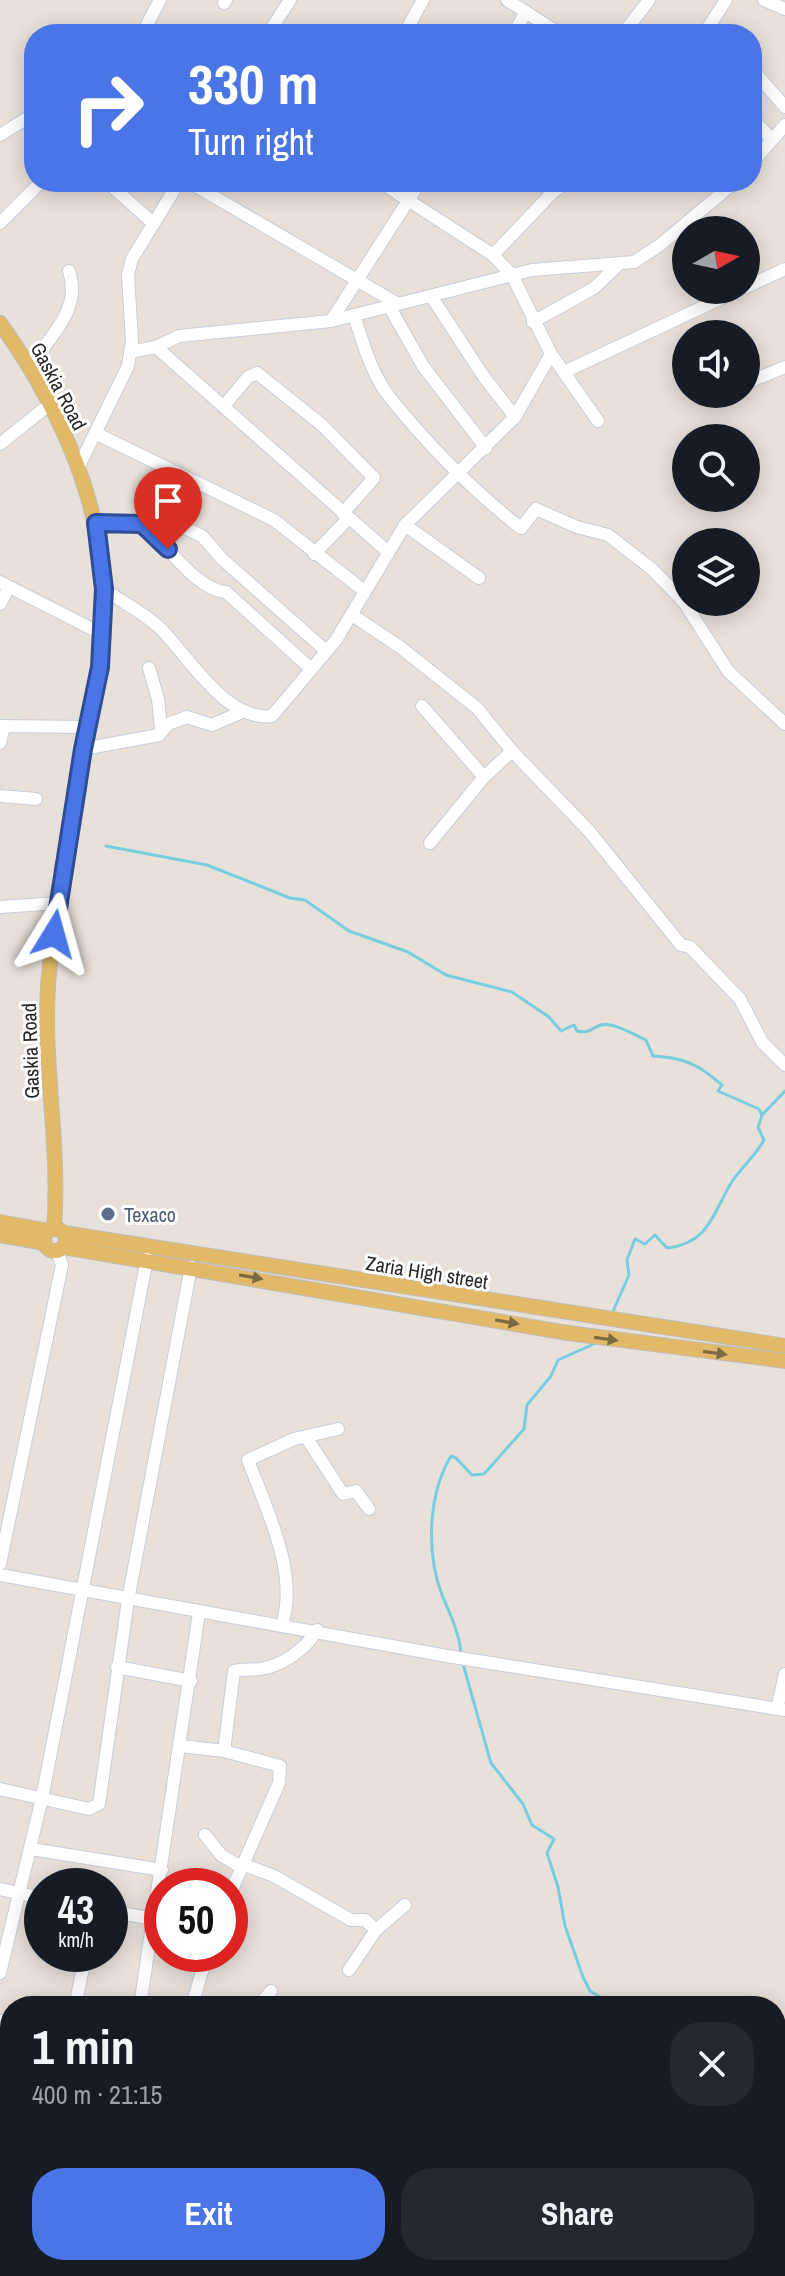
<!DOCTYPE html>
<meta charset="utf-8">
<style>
body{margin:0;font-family:"Archivo Narrow",sans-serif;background:#242831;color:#f1f3f6;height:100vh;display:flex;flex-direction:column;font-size:30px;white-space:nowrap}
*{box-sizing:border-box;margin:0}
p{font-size:26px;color:#9ea1a6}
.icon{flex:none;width:44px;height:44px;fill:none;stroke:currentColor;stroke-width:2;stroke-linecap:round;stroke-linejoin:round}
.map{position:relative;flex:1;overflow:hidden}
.details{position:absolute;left:0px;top:1996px;width:786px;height:280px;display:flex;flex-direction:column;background:#171b24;border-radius:32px 32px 0 0;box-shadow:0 4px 20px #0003}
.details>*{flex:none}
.hud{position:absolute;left:24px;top:24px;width:738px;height:168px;border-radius:32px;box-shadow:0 4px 20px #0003;background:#4975e6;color:#fff;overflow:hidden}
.needle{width:52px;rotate:81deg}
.fabs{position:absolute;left:672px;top:216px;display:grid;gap:16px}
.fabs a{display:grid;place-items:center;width:88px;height:88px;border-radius:50%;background:#171b24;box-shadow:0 4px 20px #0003;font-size:40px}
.speed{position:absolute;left:24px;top:1868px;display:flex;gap:16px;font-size:40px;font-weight:700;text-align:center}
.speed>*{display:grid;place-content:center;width:104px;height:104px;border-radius:50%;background:#171b24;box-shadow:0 4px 20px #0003;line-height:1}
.speed small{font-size:20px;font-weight:400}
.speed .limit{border:12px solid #d22;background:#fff;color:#111}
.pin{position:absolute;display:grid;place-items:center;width:68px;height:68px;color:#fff;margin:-82px -34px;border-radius:50% 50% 50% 0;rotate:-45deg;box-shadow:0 0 8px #0007}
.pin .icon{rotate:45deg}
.me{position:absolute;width:88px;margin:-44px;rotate:8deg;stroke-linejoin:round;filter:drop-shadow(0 0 6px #0008)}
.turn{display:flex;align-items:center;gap:28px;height:168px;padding:0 32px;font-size:36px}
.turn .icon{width:104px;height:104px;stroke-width:2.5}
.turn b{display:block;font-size:56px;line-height:68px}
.round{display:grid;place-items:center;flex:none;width:84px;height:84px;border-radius:32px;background:#242831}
.head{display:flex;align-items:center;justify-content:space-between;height:136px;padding:0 32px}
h1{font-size:48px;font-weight:800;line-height:60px}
.primary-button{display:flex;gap:16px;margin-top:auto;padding:16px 32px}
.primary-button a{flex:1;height:92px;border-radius:32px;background:#4975e6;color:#fff;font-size:32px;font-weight:800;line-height:92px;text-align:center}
.primary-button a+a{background:#242831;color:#f1f3f6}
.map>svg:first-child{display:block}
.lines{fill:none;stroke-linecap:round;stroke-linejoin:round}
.stream{stroke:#77cee1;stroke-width:3}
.minor-casing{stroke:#c9cdd8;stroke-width:14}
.major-casing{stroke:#bebebe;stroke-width:16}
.minor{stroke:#fff;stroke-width:12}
.major{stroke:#e1b967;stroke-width:14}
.oneway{fill:#7b6944}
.route-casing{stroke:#2f4c96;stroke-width:20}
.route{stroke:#4975e6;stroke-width:14}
.service-dot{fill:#5c6f8a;stroke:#fff;stroke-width:3}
.labels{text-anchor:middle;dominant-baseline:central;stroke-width:6;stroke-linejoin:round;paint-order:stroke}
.street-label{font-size:20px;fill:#272727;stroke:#fff}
.service-label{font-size:20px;fill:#4e5e75;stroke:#fff;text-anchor:start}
</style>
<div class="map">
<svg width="785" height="2276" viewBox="0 0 785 2276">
<rect width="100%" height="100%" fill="#e8e1da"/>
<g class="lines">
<g class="stream">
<path d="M106 846 207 865 290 898 305 900 349 931 408 952 446 975 512 992 549 1017 561 1031 574 1025 577 1031C590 1034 591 1028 601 1025 614 1022 635 1035 646 1040L653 1056C685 1058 698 1064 722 1085L718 1091 759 1109 762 1115"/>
<path d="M611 1316 629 1275 627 1260 635 1239 645 1244 655 1235 667 1248C711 1243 713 1211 733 1180 743 1166 756 1155 764 1140L758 1127 762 1115 785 1091"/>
<path d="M461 1653C459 1632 450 1614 442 1595 426 1553 428 1494 451 1456L456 1458 472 1475 484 1474 524 1429 527 1405 551 1376 558 1360 596 1343"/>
<path d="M463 1664 491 1763 523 1804 532 1825 554 1839 547 1853 558 1887 565 1926 583 1977 590 1991 615 2006"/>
<path d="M692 2266 701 2276"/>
<path d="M155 2276 193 2270 195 2276"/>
</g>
<defs>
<g id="minor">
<path d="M507 0 560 34"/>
<path d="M764 0 785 9"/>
<path d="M224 3 226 0"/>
<path d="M142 34 160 0"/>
<path d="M268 34 290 0"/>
<path d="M404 34 423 0"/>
<path d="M513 34 526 12"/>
<path d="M623 34 649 0"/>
<path d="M704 34 726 0"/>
<path d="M752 69 785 107"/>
<path d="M752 119 772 139"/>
<path d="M0 135 34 114"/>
<path d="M752 163 785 125"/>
<path d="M107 182 153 223"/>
<path d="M189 182 398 304"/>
<path d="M380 182 493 255 512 275 551 354 598 421"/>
<path d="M539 182 553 192"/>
<path d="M0 223 41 182"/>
<path d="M493 255 553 192 567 182"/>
<path d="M746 287 785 269"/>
<path d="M431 296 484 377 515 417"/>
<path d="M389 306 423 366 486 448"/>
<path d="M354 315C363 343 372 376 391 399 430 447 472 490 521 528L536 509 577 527 608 535 652 569 684 602 728 671 785 724"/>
<path d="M331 321 420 182"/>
<path d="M533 322 594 288 617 266"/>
<path d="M156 347 387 551"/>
<path d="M131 352 156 347 179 336 331 321 532 270 634 262 660 245 735 182"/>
<path d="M30 365C51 336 82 309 69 271"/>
<path d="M564 372 739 290"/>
<path d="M746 383 785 367"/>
<path d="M224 406 248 377 257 373 322 425 374 478 343 513"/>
<path d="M97 434 274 520 363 590"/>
<path d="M0 444 50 404"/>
<path d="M78 468 128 366 132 341 128 275 132 259 179 182"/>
<path d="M96 523 142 524C165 541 195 590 226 592L310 668"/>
<path d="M176 524 202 536 222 559 325 650"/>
<path d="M405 525 479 578"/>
<path d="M314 554 349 518"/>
<path d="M0 582 102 634"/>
<path d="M104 589C122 602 144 613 160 628 190 658 226 722 272 716L336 640 405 525 515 417 551 354"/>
<path d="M0 604 9 587"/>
<path d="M352 615 400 647 477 708 512 751 589 831 681 945 690 947 740 999 762 1042 785 1065"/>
<path d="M149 668 158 699 161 729"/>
<path d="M422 706 484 777"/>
<path d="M0 726 88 727"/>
<path d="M0 743 4 726"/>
<path d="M83 749 159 735 168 724 187 717 212 725 244 711"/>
<path d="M0 796 36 799"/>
<path d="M430 843 484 777 512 751"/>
<path d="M0 907 58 903"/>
<path d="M306 1437 343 1494 356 1491 369 1509"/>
<path d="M0 1564 62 1265 57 1251"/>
<path d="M0 1575 447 1656 785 1710"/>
<path d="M282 1624C299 1574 266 1508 248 1460L294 1439 338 1429"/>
<path d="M117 1667 191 1681"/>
<path d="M777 1709 785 1674"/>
<path d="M181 1746 224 1751 280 1766 279 1783 230 1894"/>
<path d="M224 1751 234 1671C242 1669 251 1670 260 1669 282 1666 306 1649 317 1630"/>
<path d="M0 1789 89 1809 99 1804 128 1600 191 1267"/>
<path d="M205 1835 221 1855 241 1867"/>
<path d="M31 1849 162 1870"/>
<path d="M242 1864 274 1876 351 1920H365L376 1930 349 1970"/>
<path d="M0 1889 42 1898"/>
<path d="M110 1911 153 1919"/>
<path d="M376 1930 405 1905"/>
<path d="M0 1973 42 1798 147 1259"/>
<path d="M75 2006 86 1954"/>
<path d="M140 2006 199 1613"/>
<path d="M192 2006 207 1954"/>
<path d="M259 2006 271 1991"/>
<path d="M0 2021 10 2023"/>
<path d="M0 2163 10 2159"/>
<path d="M0 2219 10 2216"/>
</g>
<g id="major">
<path d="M0 323C55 400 100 495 104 591 106 646 93 694 84 747 81 761 81 775 79 789 70 851 54 912 49 974 41 1059 61 1144 54 1229"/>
<path d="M0 1222 49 1231"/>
<circle cx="55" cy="1240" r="11"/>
<path d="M64 1233 785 1346"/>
<path d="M0 1235 45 1243"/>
<path d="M63 1247 568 1333 785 1361"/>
</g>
</defs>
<use href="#minor" class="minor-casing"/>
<use href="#major" class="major-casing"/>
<use href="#minor" class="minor"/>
<use href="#major" class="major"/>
</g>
<defs><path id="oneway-solid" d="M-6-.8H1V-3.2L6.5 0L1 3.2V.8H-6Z" transform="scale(2)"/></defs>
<g class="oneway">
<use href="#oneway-solid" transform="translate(251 1277) rotate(10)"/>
<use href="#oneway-solid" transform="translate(507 1322) rotate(10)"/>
<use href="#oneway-solid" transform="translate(606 1339) rotate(8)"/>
<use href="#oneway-solid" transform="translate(715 1353) rotate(8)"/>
</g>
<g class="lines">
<defs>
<path id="route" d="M54 934 83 749 100 667 104 589 96 523 142 524 168 549"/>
</defs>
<use href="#route" class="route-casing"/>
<use href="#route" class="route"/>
</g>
<circle class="service-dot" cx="108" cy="1214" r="8"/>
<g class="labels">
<g class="street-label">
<text transform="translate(59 386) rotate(62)">Gaskia Road</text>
<text transform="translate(30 1051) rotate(-92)">Gaskia Road</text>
<text transform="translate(427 1272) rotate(9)">Zaria High street</text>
</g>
<g class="service-label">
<text x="124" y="1214">Texaco</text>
</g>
</g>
</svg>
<div class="fabs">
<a><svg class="needle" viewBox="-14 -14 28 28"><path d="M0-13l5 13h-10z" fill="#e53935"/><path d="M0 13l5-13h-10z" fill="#9ea1a6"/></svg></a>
<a><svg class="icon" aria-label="sound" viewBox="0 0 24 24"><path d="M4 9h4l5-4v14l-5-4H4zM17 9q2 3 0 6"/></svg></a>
<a><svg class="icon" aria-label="search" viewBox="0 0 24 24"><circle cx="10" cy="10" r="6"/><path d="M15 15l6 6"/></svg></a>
<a><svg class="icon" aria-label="layers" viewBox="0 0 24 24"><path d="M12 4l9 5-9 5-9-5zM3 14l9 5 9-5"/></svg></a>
</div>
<div class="speed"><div>43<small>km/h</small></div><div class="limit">50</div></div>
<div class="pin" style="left:168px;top:549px;background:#d93025"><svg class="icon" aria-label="arrive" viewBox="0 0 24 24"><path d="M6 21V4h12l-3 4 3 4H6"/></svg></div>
<svg class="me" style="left:54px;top:934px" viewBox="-20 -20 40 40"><path d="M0-17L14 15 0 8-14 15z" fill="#4975e6" stroke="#fff" stroke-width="4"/></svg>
<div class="hud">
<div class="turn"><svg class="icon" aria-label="right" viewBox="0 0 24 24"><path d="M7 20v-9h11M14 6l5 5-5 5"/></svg><div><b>330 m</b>Turn right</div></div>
</div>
<section class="details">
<div class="head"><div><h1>1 min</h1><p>400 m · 21:15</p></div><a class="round"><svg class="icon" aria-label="close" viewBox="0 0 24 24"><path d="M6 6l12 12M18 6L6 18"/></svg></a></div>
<div class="primary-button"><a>Exit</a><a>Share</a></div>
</section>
</div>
